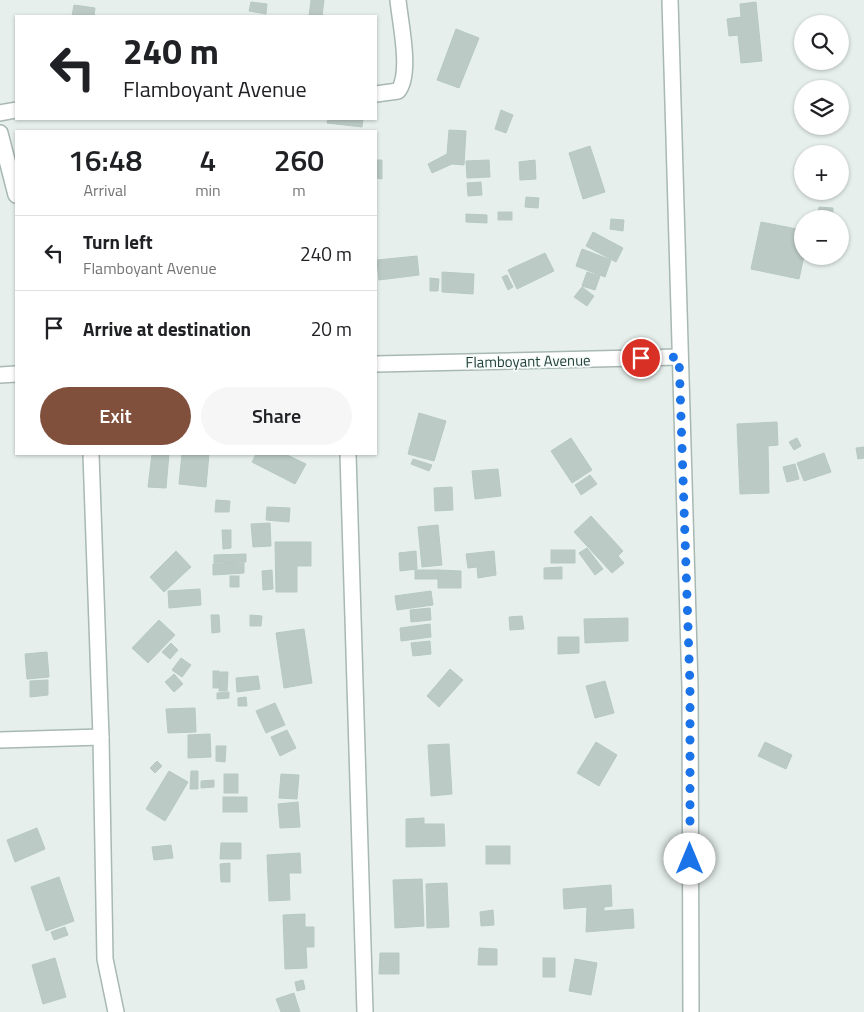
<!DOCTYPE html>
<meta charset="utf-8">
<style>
body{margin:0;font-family:"Titillium Web",sans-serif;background:#f6f6f6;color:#202124;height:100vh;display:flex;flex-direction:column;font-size:19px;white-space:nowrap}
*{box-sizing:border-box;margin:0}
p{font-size:16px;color:#757577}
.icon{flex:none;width:28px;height:28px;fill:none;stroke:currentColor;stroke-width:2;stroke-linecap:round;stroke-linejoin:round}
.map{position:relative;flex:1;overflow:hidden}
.drawer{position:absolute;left:15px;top:130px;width:362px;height:325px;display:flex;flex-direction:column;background:#fff;border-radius:0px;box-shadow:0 1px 4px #0004}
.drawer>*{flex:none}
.top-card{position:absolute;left:15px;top:15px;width:362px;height:105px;border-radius:0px;box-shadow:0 1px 4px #0004;background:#fff;color:#202124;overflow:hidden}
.buttons{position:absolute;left:794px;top:15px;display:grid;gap:10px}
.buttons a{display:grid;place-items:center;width:55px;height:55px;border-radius:50%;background:#fff;box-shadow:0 1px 4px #0004;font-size:25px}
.pin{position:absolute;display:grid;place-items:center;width:42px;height:42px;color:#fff;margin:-21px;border:2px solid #fff;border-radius:50%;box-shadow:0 1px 5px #0007}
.me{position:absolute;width:55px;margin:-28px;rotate:0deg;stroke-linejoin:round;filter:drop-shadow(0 0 4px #0008)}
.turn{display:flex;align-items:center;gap:18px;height:105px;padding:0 25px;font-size:22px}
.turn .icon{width:65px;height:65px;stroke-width:2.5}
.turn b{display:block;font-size:35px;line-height:42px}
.eta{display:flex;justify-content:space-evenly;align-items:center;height:85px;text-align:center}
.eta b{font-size:30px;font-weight:600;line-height:35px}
.button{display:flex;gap:10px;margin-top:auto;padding:10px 25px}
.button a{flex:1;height:58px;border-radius:30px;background:#80503d;color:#fff;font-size:20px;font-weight:600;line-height:58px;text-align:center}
.button a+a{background:#f6f6f6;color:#202124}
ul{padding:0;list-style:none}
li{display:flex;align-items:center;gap:15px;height:75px;padding:0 25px;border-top:1px solid #e0e0e0}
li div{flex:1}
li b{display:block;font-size:19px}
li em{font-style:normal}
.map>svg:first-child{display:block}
.building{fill:#bbcac4;stroke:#b7c9c3}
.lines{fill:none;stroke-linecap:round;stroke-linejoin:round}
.minor-casing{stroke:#a8b8b3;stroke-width:18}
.minor{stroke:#fff;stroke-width:15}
.route{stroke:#1a73e8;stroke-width:9;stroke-dasharray:0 16.2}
.labels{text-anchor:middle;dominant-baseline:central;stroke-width:4;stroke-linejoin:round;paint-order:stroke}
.street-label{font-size:15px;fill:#23423b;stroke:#f7fbf9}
</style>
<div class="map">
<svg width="864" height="1012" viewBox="0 0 864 1012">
<rect width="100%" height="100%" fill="#e6efeb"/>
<g class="building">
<path d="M311 0H324L322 16H309Z"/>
<path d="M251 2 267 4 266 14 249 11Z"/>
<path d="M756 2 762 61 741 63 738 35 729 36 727 19 741 17 740 4Z"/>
<path d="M74 5 95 8 94 16H72Z"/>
<path d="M456 29 479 38 459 88 437 80Z"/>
<path d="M501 110 513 115 506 133 495 129Z"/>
<path d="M328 119H363L362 127 327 123Z"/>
<path d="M449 130 466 131 464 165 452 164 432 173 428 164 447 154Z"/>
<path d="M590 146 605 192 583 199 569 153Z"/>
<path d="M376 160H382V179L376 178Z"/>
<path d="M489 160 490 177 467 178 466 161Z"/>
<path d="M535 160 536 179 520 180 519 162Z"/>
<path d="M481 182 482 195 468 196 467 183Z"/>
<path d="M526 197 539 198 538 208 525 207Z"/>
<path d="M819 207 833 208V217L818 216Z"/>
<rect x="498" y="212" width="14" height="8"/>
<path d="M466 214 487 215V223L466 222Z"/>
<path d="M611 219 624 220 623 231 610 229Z"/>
<path d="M761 222 802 230V256H804L799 279 751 269Z"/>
<path d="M593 232 623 248 616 262 586 246Z"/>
<path d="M582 249 611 260 605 277 576 266Z"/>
<path d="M545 253 554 271 517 289 508 270Z"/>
<path d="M417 256 419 275 379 280 377 260Z"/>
<path d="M442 272 474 274 473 294 442 292Z"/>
<path d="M587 272 600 276 595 290 582 286Z"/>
<path d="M507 275 513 287 508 290 502 277Z"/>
<path d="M430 278 439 279 438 291H430Z"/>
<path d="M582 287 594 296 587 306 574 297Z"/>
<path d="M419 413 446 421 434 461 408 454Z"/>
<path d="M777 422 778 445 768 446 769 493 740 494 737 424Z"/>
<path d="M571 438 592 470 572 483 551 451Z"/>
<path d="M797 438 801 446 794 450 789 442Z"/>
<path d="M864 447V458L858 459 856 448Z"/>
<path d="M824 453 831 472 804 481 797 463Z"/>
<path d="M152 454H169L166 488 148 487Z"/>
<path d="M182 454H209L206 487 179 484Z"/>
<path d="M256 454H285L306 464 295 484 252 462Z"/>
<path d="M413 459 432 465 429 471 411 464Z"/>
<path d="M795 464 799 479 787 482 783 467Z"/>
<path d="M498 469 501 496 475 499 472 471Z"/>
<path d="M590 475 597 484 581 495 575 485Z"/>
<path d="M452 487 453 510 435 511 434 488Z"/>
<path d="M216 500 230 501 229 512H215Z"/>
<path d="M267 507 290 508 289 522 266 520Z"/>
<path d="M591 516 623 551 618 556 624 563 612 573 574 532Z"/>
<path d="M270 523 271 546 253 547 251 524Z"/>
<path d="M438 525 442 565 422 567 418 527Z"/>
<path d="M222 530H231V548L223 549Z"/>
<path d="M275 542H311V566H297V592H276Z"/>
<path d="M587 548 603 569 595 575 579 553Z"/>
<rect x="551" y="550" width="24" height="13"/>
<path d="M176 551 191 567 164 592 150 577Z"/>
<path d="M416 551 417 569 400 571 399 553Z"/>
<path d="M494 551 496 575 478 578 477 567 468 568 466 554Z"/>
<path d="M246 554V562L214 563V555Z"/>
<path d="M244 563V573L213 575V564Z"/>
<path d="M562 567V579H544V568Z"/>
<path d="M272 570 273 589 263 590 262 571Z"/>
<rect x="415" y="570" width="23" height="9"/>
<path d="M438 570 461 571V588H438Z"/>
<rect x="230" y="576" width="9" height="11"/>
<path d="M200 589 201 605 169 608 168 591Z"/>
<path d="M431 591 433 605 397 610 395 596Z"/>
<path d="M430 608 431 620 411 622 410 610Z"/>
<path d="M211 615H219L220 632 212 633Z"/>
<path d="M250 615 262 616 261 626H250Z"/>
<path d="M522 616 524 629 510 630 509 617Z"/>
<path d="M628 618V641L585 643 584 619Z"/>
<path d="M159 620 175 635 148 663 132 648Z"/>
<path d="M430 624 431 637 401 641 400 628Z"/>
<path d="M304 629 312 683 284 688 276 633Z"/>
<path d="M558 637H579V653L558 654Z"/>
<path d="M430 641 431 654 413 656 411 643Z"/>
<path d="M171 643 178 650 170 659 162 652Z"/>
<path d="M47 652 49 677 27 679 25 654Z"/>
<path d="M181 658 191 665 182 677 172 670Z"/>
<path d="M450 669 463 680 439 707 427 696Z"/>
<rect x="213" y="671" width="6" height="17"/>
<path d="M220 672H228L227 691H219Z"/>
<path d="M174 674 183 684 174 692 165 682Z"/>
<path d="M258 676 260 689 237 692 236 678Z"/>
<path d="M48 680V695L30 697V681Z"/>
<path d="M605 681 614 713 595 718 586 686Z"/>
<path d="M229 692V698L217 699V693Z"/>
<path d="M246 697 247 706H238V698Z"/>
<path d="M275 703 285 725 266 733 256 711Z"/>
<path d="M195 708 196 732 168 733 166 709Z"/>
<path d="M287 730 296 748 280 756 271 737Z"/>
<path d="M210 734 211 757 188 758V735Z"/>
<path d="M596 742 617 755 599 786 577 773Z"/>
<path d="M765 742 792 755 786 769 758 756Z"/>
<path d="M449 744 452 794 431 796 428 745Z"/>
<path d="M216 746H226L225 762 216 761Z"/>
<path d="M157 761 162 766 155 773 150 768Z"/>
<path d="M169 771 188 782 165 821 146 809Z"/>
<path d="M191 771H198V789H190Z"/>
<rect x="224" y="774" width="14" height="19"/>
<path d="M281 774 299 775 297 799 279 798Z"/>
<path d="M214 780V787L201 788V781Z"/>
<rect x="223" y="797" width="24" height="15"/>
<path d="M298 802 300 827 280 828 278 804Z"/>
<path d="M424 818V824H444L445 846 406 847V819Z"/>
<path d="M37 828 45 849 15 862 7 840Z"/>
<path d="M221 843H241V859H220Z"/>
<path d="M171 845 173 858 154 860 152 847Z"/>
<rect x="486" y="846" width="24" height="18"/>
<path d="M300 853 301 873H289L290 900 269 901 267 855Z"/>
<path d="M230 863V882H221L220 864Z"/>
<path d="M59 877 74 921 46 931 31 887Z"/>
<path d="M422 879 424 926 395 928 393 880Z"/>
<path d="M447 883 449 927 427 928 426 884Z"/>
<path d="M611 885 612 906 604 907V911L633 909 634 928 586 932 587 907 564 909 563 889Z"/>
<path d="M493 910 494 925 481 926 480 912Z"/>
<path d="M305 914V927H314V947H306L307 968 285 969 283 915Z"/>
<path d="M65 927 68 935 54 940 51 932Z"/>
<path d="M479 948 497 949V965H478Z"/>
<path d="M380 953H399V974H379Z"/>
<path d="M55 958 66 997 43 1004 32 965Z"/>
<rect x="543" y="958" width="12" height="19"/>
<path d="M575 959 597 963 591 995 569 991Z"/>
<path d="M303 980 305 989 297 991 295 982Z"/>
<path d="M294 993 300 1012H281L276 999Z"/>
</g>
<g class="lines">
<defs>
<g id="minor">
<path d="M670 0 690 687 691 1012"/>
<path d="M376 94 398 91C412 74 400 22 398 0"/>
<path d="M0 113 16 110"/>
<path d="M0 133 16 195"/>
<path d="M376 364 679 357"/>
<path d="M0 375 16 374"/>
<path d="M91 454 101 737 105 959 116 1012"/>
<path d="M348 454 365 1012"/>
<path d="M0 740 101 737"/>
</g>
</defs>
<use href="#minor" class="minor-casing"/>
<use href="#minor" class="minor"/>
</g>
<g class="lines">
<path class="route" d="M641 358 679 357 690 687V859"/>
</g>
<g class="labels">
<g class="street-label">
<text transform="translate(528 361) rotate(-1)">Flamboyant Avenue</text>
</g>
</g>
</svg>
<div class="buttons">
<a><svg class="icon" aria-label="search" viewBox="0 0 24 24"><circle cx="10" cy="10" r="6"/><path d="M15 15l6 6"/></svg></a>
<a><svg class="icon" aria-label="layers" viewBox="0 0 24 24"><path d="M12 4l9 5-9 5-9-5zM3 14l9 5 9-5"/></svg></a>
<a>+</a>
<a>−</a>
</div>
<div class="pin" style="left:641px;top:358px;background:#d93025"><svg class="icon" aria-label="arrive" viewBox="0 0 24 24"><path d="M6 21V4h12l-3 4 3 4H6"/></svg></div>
<svg class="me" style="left:690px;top:859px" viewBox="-20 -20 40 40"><circle r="19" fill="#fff"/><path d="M0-13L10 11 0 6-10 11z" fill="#1a73e8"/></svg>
<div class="top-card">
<div class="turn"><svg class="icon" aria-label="left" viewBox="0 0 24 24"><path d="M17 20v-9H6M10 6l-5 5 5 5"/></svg><div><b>240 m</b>Flamboyant Avenue</div></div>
</div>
<section class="drawer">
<div class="eta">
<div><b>16:48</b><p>Arrival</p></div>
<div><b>4</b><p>min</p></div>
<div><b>260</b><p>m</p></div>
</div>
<ul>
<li><svg class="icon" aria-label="left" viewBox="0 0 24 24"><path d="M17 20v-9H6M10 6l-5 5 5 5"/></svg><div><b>Turn left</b><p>Flamboyant Avenue</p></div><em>240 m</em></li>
<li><svg class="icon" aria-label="arrive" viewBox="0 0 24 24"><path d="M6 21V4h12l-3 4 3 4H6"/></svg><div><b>Arrive at destination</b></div><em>20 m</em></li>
</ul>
<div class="button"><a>Exit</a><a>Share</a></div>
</section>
</div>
